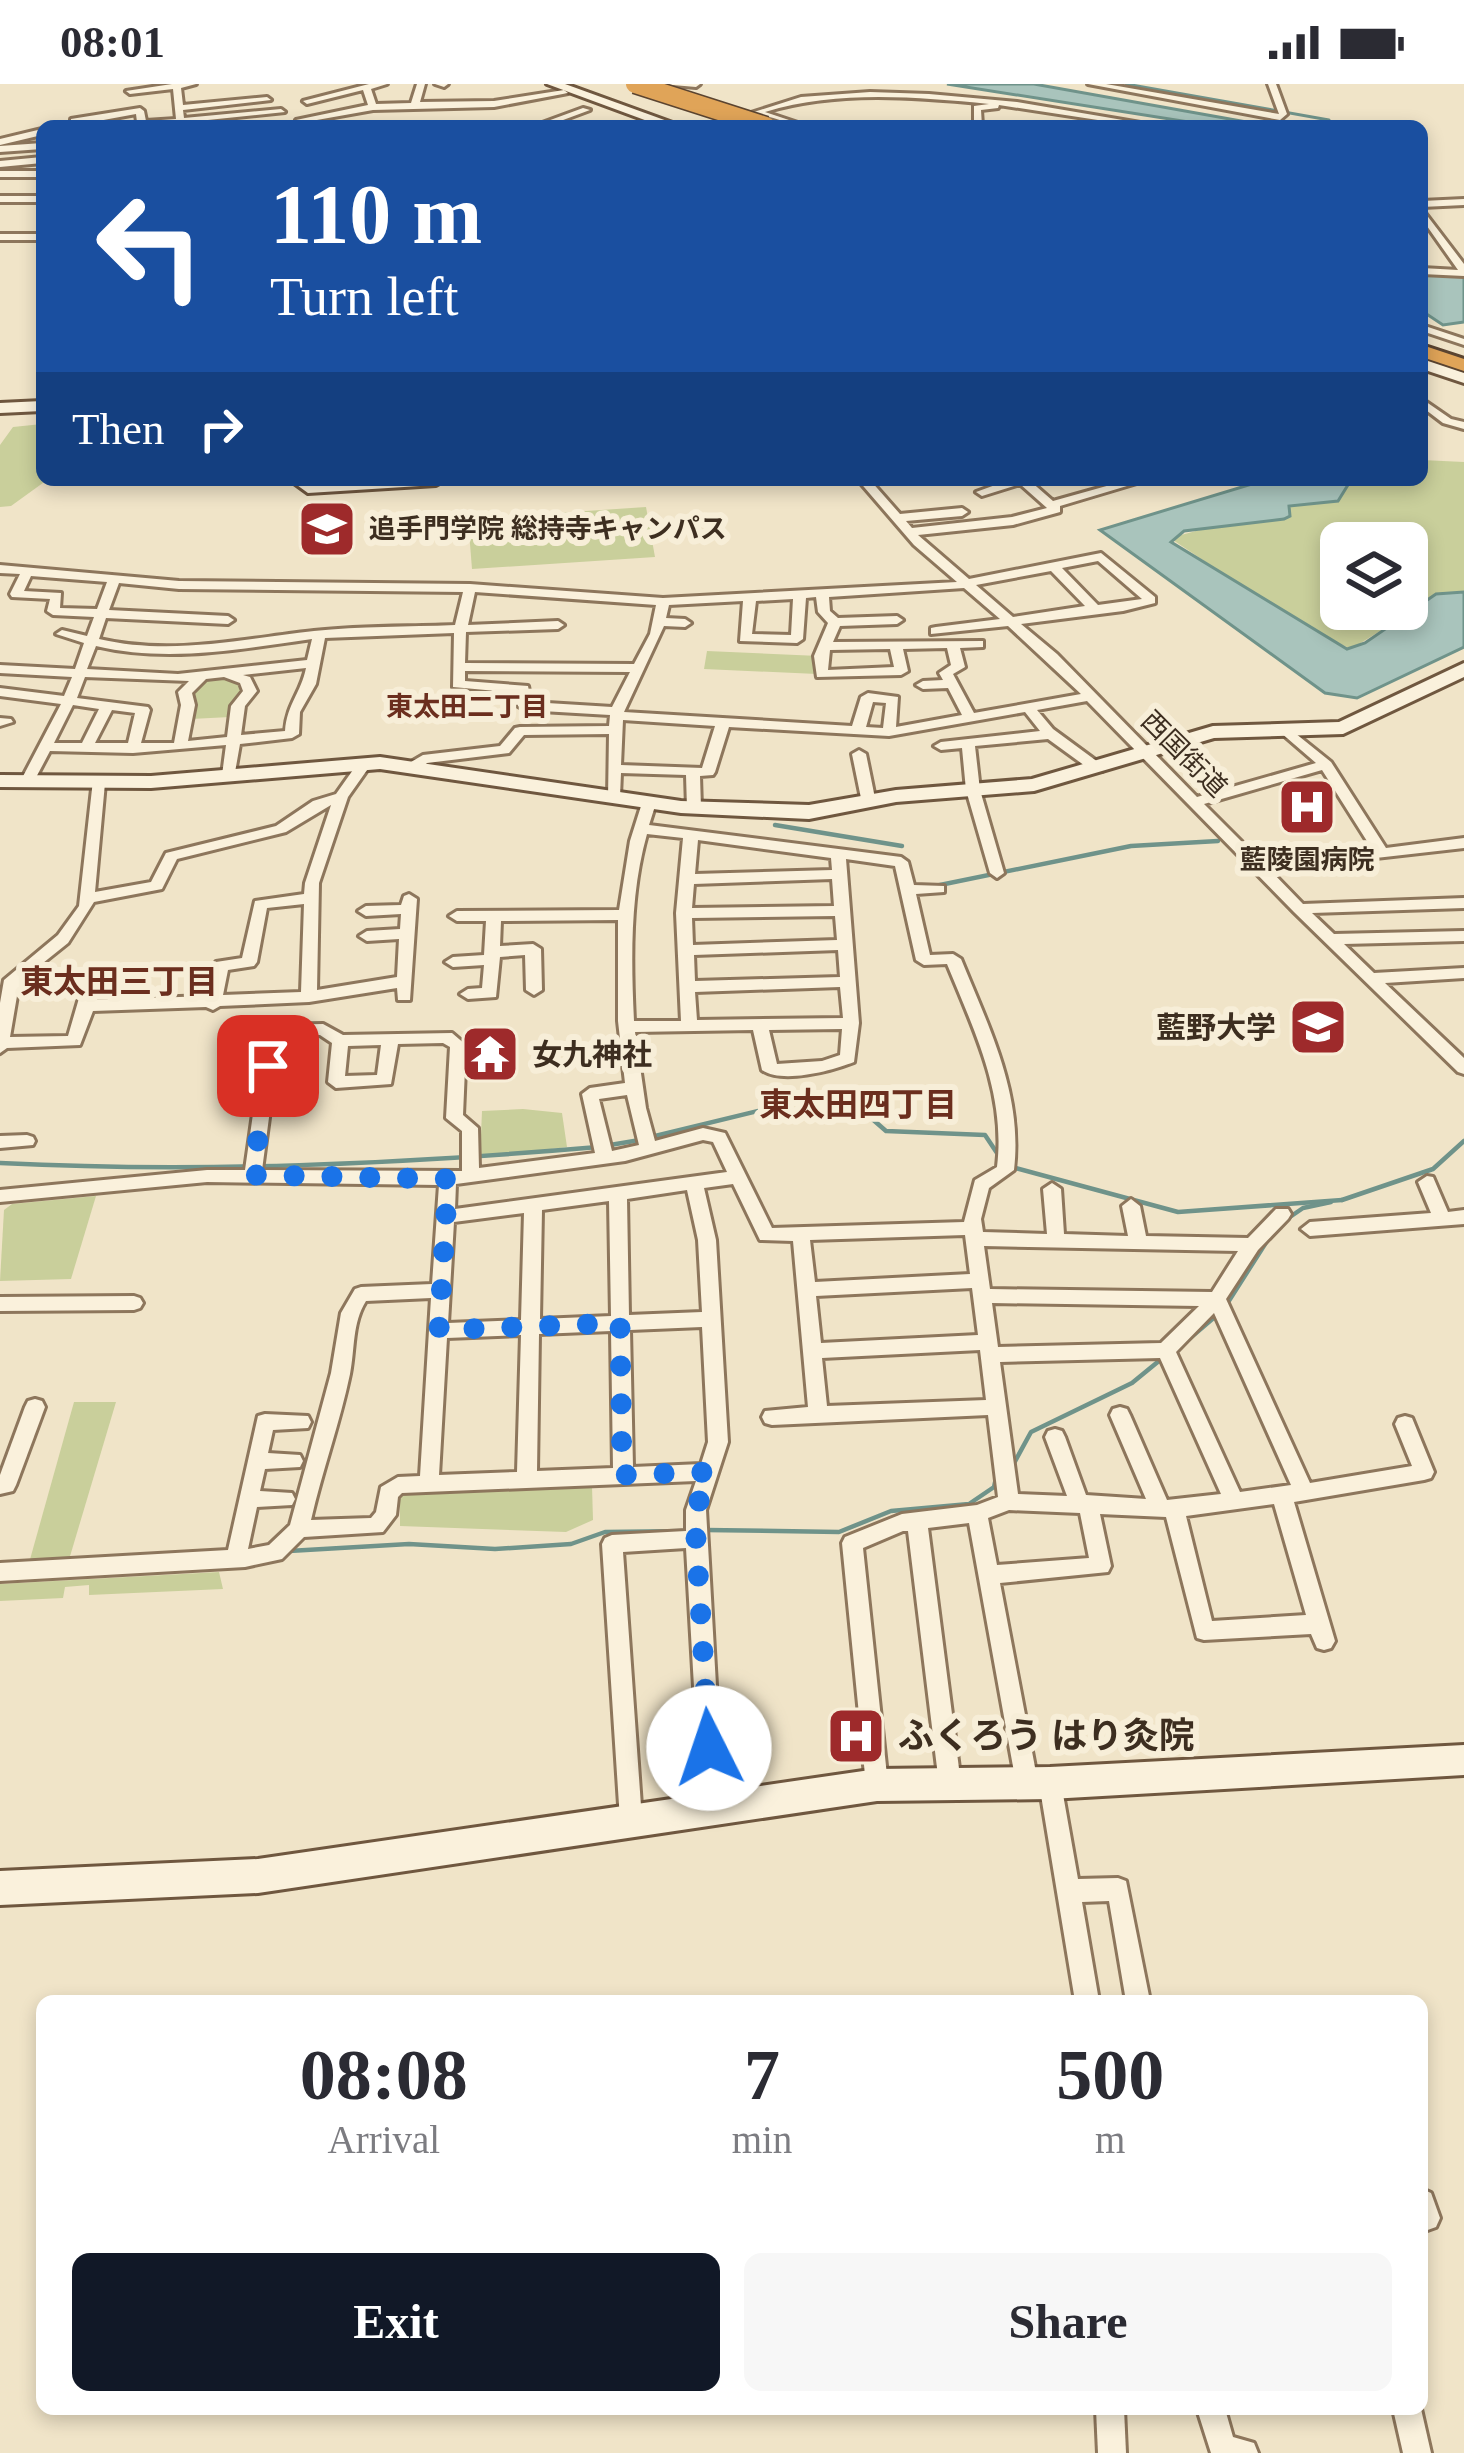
<!DOCTYPE html>
<meta charset="utf-8">
<style>
body{margin:0;font-family:"Times New Roman","Noto Sans JP",serif;background:#f7f7f7;color:#2b2b33;height:100vh;display:flex;flex-direction:column;font-size:45px;white-space:nowrap}
*{box-sizing:border-box;margin:0}
p{font-size:39px;color:#7c7c81}
.icon{flex:none;width:66px;height:66px;fill:none;stroke:currentColor;stroke-width:2;stroke-linecap:round;stroke-linejoin:round}
.map{position:relative;flex:1;overflow:hidden}
.panel{position:absolute;left:36px;top:1911px;width:1392px;height:420px;display:flex;flex-direction:column;background:#fff;border-radius:18px;box-shadow:0 6px 18px #0003}
.panel>*{flex:none}
.hud{position:absolute;left:36px;top:36px;width:1392px;height:366px;border-radius:18px;box-shadow:0 6px 18px #0003;background:#1a4fa0;color:#fff;overflow:hidden}
.tools{position:absolute;left:1320px;top:438px;display:grid;gap:24px}
.tools a{display:grid;place-items:center;width:108px;height:108px;border-radius:18px;background:#fff;box-shadow:0 6px 18px #0003;font-size:60px}
.pin{position:absolute;display:grid;place-items:center;width:102px;height:102px;color:#fff;margin:-51px;border-radius:24px;box-shadow:0 6px 18px #0006}
.me{position:absolute;width:132px;margin:-66px;rotate:356deg;stroke-linejoin:round;filter:drop-shadow(0 0 9px #0008)}
.turn{display:flex;align-items:center;gap:42px;height:252px;padding:0 36px;font-size:54px}
.turn .icon{width:156px;height:156px;stroke-width:2.5}
.turn b{display:block;font-size:84px;line-height:102px}
.then{display:flex;align-items:center;height:114px;padding:0 36px;background:#0003;gap:24px;font-size:45px}
.eta{display:flex;justify-content:space-evenly;align-items:center;height:204px;text-align:center}
.eta b{font-size:72px;font-weight:700;line-height:84px}
.button{display:flex;gap:24px;margin-top:auto;padding:24px 36px}
.button a{flex:1;height:138px;border-radius:18px;background:#111827;color:#fff;font-size:48px;font-weight:700;line-height:138px;text-align:center}
.button a+a{background:#f7f7f7;color:#2b2b33}
.status{display:flex;justify-content:space-between;align-items:center;height:84px;padding:0 60px;background:#fff;direction:ltr}
.status svg{height:33px;fill:currentColor}
.map>svg:first-child{display:block}
.green{fill:#c9cf9b;fill-rule:evenodd}
.water{fill:#a9c4bc;stroke:#6f938a;stroke-width:3}
.lines{fill:none;stroke-linecap:round;stroke-linejoin:round}
.stream-far1{stroke:#6f938a;stroke-width:3}
.stream{stroke:#6f938a;stroke-width:4.5}
.street-casing{stroke:#8d765c;stroke-width:6}
.secondary-casing{stroke:#6f573f;stroke-width:6}
.highway-casing{stroke:#5b4430;stroke-width:6}
.street{fill:#faf1dc;fill-rule:evenodd}
.secondary{fill:#faf1dc;fill-rule:evenodd}
.highway{fill:#e0a458;fill-rule:evenodd}
.highway-bridge-casing{stroke:#5b4430;stroke-width:21;stroke-linecap:butt}
.highway-bridge{stroke:#e0a458;stroke-width:18}
.route{stroke:#1a73e8;stroke-width:21;stroke-dasharray:0 37.8}
.labels{text-anchor:middle;dominant-baseline:central;stroke-width:12;stroke-linejoin:round;paint-order:stroke}
.far-poi-label{font-size:27px;font-weight:bold;fill:#3d2e20;stroke:#f7eed8;text-anchor:start}
.far-neighbourhood-label{font-size:27px;font-weight:bold;fill:#6b2e1e;stroke:#f7eed8}
.far-street-label{font-size:27px;fill:#3d2e20;stroke:#f7eed8}
.poi-label{font-size:30px;font-weight:bold;fill:#3d2e20;stroke:#f7eed8;text-anchor:end}
.neighbourhood-label{font-size:33px;font-weight:bold;fill:#6b2e1e;stroke:#f7eed8}
.near-poi-label{font-size:36px;font-weight:bold;fill:#3d2e20;stroke:#f7eed8;text-anchor:start}
</style>
<div class="status"><b>08:01</b><svg viewBox="0 0 49 12"><path d="M0 12V9h3v3zM5 12V6h3v6zM10 12V3h3v9zM15 12V0h3v12zM26 1h20v11H26zM47 4h2v5h-2z"/></svg></div>
<div class="map">
<svg width="1464" height="2369" viewBox="0 0 1464 2369">
<rect width="100%" height="100%" fill="#f0e4c8"/>
<g class="green">
<path d="M42 340V396H47L11 422 0 423V361L13 343Z"/>
<path d="M1422 376 1464 378V508L1441 509 1351 565 1294 537 1170 454 1303 418 1338 417 1351 396H1422ZM1341 459H1407V525H1341Z"/>
<path d="M646 423 655 473 472 485 468 435Z"/>
<path d="M707 567 819 572 817 590 704 585Z"/>
<path d="M225 594 243 604 230 633 191 635 190 607 206 596Z"/>
<path d="M523 1025 562 1029 567 1063 480 1074 482 1027Z"/>
<path d="M96 1112 71 1195 0 1197 4 1126 12 1120Z"/>
<path d="M74 1318H116L68 1479H29Z"/>
<path d="M592 1402 593 1436 566 1448 400 1442V1413L427 1404Z"/>
<path d="M219 1488 223 1505 89 1511V1501L65 1503 63 1514 0 1517V1500Z"/>
</g>
<g class="water">
<path d="M947 0H1034L1269 42H1214Z"/>
<path d="M1422 189 1464 192V238L1443 241 1422 227Z"/>
<path d="M1265 396H1351L1338 417 1289 422 1290 432 1284 435 1184 447 1171 458 1347 565 1365 559 1436 510 1464 508V563L1357 614 1325 609 1100 446Z"/>
</g>
<g class="lines">
<path class="stream-far1" d="M1126 0 1329 36"/>
<g class="stream">
<path d="M775 741 902 762"/>
<path d="M935 802 1131 762 1218 757"/>
<path d="M651 1053 840 1007 886 1047 985 1051 999 1072"/>
<path d="M610 1061 640 1056"/>
<path d="M0 1079C200 1089 399 1080 598 1063"/>
<path d="M1012 1083 1178 1128 1342 1116"/>
<path d="M1342 1116 1433 1085 1464 1057"/>
<path d="M1287 1135 1303 1124 1331 1118"/>
<path d="M1225 1223 1267 1157"/>
<path d="M1189 1255 1217 1231"/>
<path d="M1013 1381 1031 1348 1132 1299 1165 1272"/>
<path d="M706 1446 839 1448 891 1427 969 1420 994 1403 996 1394"/>
<path d="M289 1467 409 1460 495 1465 571 1460 605 1448 689 1447"/>
</g>
<defs>
<g id="street">
<path d="M172 0H196L181 4 183 21 267 13 271 16 183 26 184 34 281 25 285 28 150 42H116L137 38 136 30 71 42V35L140 24 144 27 146 37 176 35 173 5 130 10 126 7Z"/>
<path d="M369 0H387L371 5 376 20 411 19 417 0H425L420 18 494 17 564 6 568 9 494 23 373 26 300 39 296 36 368 21 363 6 307 20 303 17Z"/>
<path d="M435 0H448L444 3Z"/>
<path d="M661 0H700L696 3Z"/>
<path d="M1088 0H1106L1279 30 1268 0H1276L1287 30 1280 36Z"/>
<path d="M870 8 929 10 1017 18 1158 42H1137L999 21 998 24 981 26 982 42H974V22L989 20C915 13 838 6 765 28L807 42C790 42 775 32 758 31 745 30 727 42 710 42L801 13Z"/>
<path d="M583 24 590 26 547 42H534Z"/>
<path d="M42 45V51L0 61V55Z"/>
<path d="M42 59V65L0 68V62Z"/>
<path d="M42 73V79L0 83V77Z"/>
<rect x="0" y="87" width="42" height="6"/>
<rect x="0" y="112" width="42" height="6"/>
<path d="M1464 115V121L1422 123V117Z"/>
<path d="M1422 125 1464 180V192L1422 190V184L1458 186 1422 135Z"/>
<rect x="0" y="150" width="42" height="6"/>
<path d="M1422 241 1464 255V261L1422 247Z"/>
<path d="M1422 315 1451 335 1464 338V345L1443 339 1422 323Z"/>
<path d="M858 396H870L900 430 962 424 968 428 962 432 906 437 912 444 1012 433 1047 424 1020 400 982 412 976 408 1009 396H1029L1053 417 1128 396H1147L1060 422V428L1013 441 918 451 969 495 1101 469 1155 513V519L1123 527 1021 540 1057 570 1197 713 1316 679 1280 648V642L1285 641 1331 678 1386 764 1464 754V764L1270 786 1303 820 1464 814V824L1312 829 1334 850 1464 847V857L1344 860 1374 889 1464 884V894L1385 899 1464 974V990L1458 988 1294 828 1087 617 1037 626 1053 645 1102 681V687H1092L1048 655 975 662 980 706 1004 789 997 794 990 789 966 706 962 664 941 666 934 662 941 658 1040 647 1025 628 889 652 729 643 715 688 713 691 700 692 701 724 694 728 687 724 686 691 621 689 620 712 613 716 608 715 609 650 524 651 509 669 427 679 421 684H411V678L423 671 500 662 515 644 520 643 609 642 610 631 525 626 518 622 517 609 453 603 454 549 325 554 316 600 300 628 299 650 292 654 240 660 234 694 229 695 222 691 226 661 133 669 50 667 32 701H22L20 698 61 620 0 612V604L64 612 72 593 0 589V581L75 585 84 559 56 550 62 546 87 552 94 533 53 531 47 527 50 515 12 513 10 510 20 490 0 489V481L179 497 470 500 663 514 957 498 914 461ZM1098 477 1142 515 1098 521 1062 484ZM1051 487 1085 522 1013 533 976 501ZM31 492 107 498 97 525 60 524 61 509 24 507ZM119 499 179 505 463 508 455 541C408 543 360 542 314 547 242 555 171 572 99 555L106 534 228 540 234 536 228 532 109 526ZM964 504 1000 535 936 543 931 544V550L1008 542 1081 610 974 629 953 590 965 583 960 564 983 563V557L833 558 840 542 897 540 903 536 897 532 838 534 830 527 829 513ZM475 508 656 521 650 550 634 580 465 579 466 548 558 545 564 541 558 537 468 541ZM816 513 818 528 828 539 814 572 817 593 901 591 908 587 903 565 947 564 951 581 939 589 943 596 923 597 916 601 923 605 948 604 962 631 896 643 898 613 868 609 861 613 852 642 624 628 664 542 685 543 691 539 685 535 666 534 669 521 743 517 740 557 797 559 803 555 806 514ZM793 515 791 551 752 550 756 517ZM312 555 307 576 178 590 87 585 96 562C168 579 240 565 312 555ZM890 565 894 583 828 586 830 566ZM306 584C301 609 287 620 285 647L241 651 245 622 257 607 250 593 243 591ZM465 587 630 588 612 623 531 618 528 602 465 597ZM85 593 189 597 178 608 181 621 174 659H141L150 626 148 623 77 614ZM224 593 240 599 243 607 231 622 227 653 188 657 195 621 192 609 206 595ZM873 618 886 619 883 644 866 643ZM73 621 99 625 82 659H54ZM112 626 135 629 128 659H95ZM623 636 715 642 702 684 621 681ZM1322 686 1372 765 1262 778 1204 720Z"/>
<path d="M0 634 11 635 13 638 0 642Z"/>
<path d="M859 666 866 670 876 719 869 723 862 719 852 670Z"/>
<path d="M365 675 372 679 348 713 319 799 317 906 397 893 399 855 367 857 359 852 367 847 400 845 401 830 366 832 358 827 366 822 401 821 404 812 409 810 417 815 410 916H398L397 904 309 918 220 922 213 926 206 923 93 927 80 961 7 964 0 969V919L4 896 58 851 79 822 93 696H103L105 699 95 808 151 798 166 769 276 742 313 717 336 710 360 676ZM331 721 305 799 304 810 255 817 242 874 216 878 207 912 96 916 99 899 97 895H23L68 859 94 818 162 805 177 775 286 748ZM304 820 301 908 223 911 228 886 254 882 257 878 267 824ZM82 904 68 952 10 953 18 906Z"/>
<path d="M649 715 656 719 649 741 901 773 908 778 914 801 944 802V808L916 810 930 871 953 870 961 875C989 944 1023 1010 1014 1086L989 1104 981 1135 983 1148 1047 1150 1043 1105 1052 1099 1061 1105 1064 1150 1128 1152 1122 1122 1131 1115 1140 1122 1146 1152 1248 1154 1276 1125H1288L1291 1130 1288 1135 1258 1166 1226 1215 1310 1399 1412 1382 1395 1340 1398 1334 1405 1332 1412 1334 1434 1388 1431 1394 1424 1396 1294 1418 1335 1557 1331 1564 1324 1566 1317 1564 1311 1550 1204 1556 1197 1554 1166 1433 1100 1430 1111 1482 1108 1488 1000 1499 1038 1699 1035 1706 1027 1709 1019 1706 1016 1699 969 1439 928 1444 961 1700 958 1707 950 1710 942 1707 939 1700 908 1447H903L863 1464 888 1701 885 1708 877 1711 869 1708 866 1701 842 1459 845 1453 902 1430 977 1421 998 1413 988 1331 772 1341 765 1339 762 1333 765 1327 808 1323 793 1157 760 1156 733 1100 704 1104 716 1156 728 1358 706 1426 723 1724 720 1732 712 1735 704 1732 701 1724 686 1464 623 1468 642 1736 639 1744 631 1747 623 1744 620 1736 602 1460 605 1454 612 1451 686 1447V1426L696 1397 402 1409 398 1413 396 1431 383 1448 304 1453 282 1475 245 1483 0 1497V1479L228 1466 258 1332 265 1330 308 1332 311 1338 308 1344 273 1346 268 1369 300 1371 303 1377 300 1383 265 1385 260 1407 292 1409 295 1415 292 1421 257 1423 248 1465 269 1461 290 1441 331 1289 341 1229 355 1205 361 1203 432 1200 439 1101 207 1098 0 1118V1106L207 1086H245L265 946 273 941 323 940 343 951 452 949 466 961 463 1031 478 1044 479 1084 595 1069 582 1010 590 1004 625 999 618 937V836L501 837 500 862 533 860 541 865 542 906 534 911 526 906 525 871 500 873 496 913 468 915 460 910 468 905 482 904 484 881 453 883 445 878 453 873 484 871 486 837H457L449 832 457 827 619 826 630 757 642 719ZM647 750 683 754 676 829 681 937H634C631 875 630 810 647 750ZM698 756 831 774 832 786 695 790ZM846 775 895 782 916 876 924 881 947 880C974 946 1006 1010 997 1083L975 1096 964 1138 772 1144 725 1049 703 1044 655 1057 646 1024 635 948 753 946 762 986C782 1000 831 987 854 978L859 939ZM832 795 834 822 692 824 694 800ZM835 832 837 856 693 861 692 834ZM838 866 840 893 695 897 694 871ZM840 903 843 934 697 936 695 908ZM842 945 840 971 822 977 777 980 769 946ZM280 951H320L332 959 328 998 336 1004 391 1000 398 960 443 959 450 963 446 1034 462 1047V1087L262 1086ZM381 961 377 991 345 992 348 962ZM627 1011 639 1061 612 1067 599 1015ZM703 1056 713 1058 727 1088 455 1125 456 1100 625 1077ZM687 1106 698 1156 702 1228 629 1231 627 1115ZM609 1117 611 1232 540 1235 542 1126ZM524 1129 521 1236 448 1239 454 1138ZM965 1151 970 1190 815 1198 810 1156ZM984 1162 1238 1167 1212 1208 990 1205ZM972 1204 978 1251 821 1259 816 1212ZM431 1214 420 1392 398 1393 381 1403 376 1428 371 1434 311 1436C322 1387 340 1339 350 1290 355 1265 352 1239 366 1217ZM992 1219 1199 1222 1161 1259 998 1263ZM1214 1229 1291 1401 1240 1408 1176 1268ZM702 1243 708 1358 701 1380 633 1383 630 1246ZM611 1247 613 1384 537 1387 539 1250ZM521 1251 517 1388 439 1391 447 1254ZM980 1266 986 1316 827 1322 822 1274ZM1160 1274 1221 1410 1167 1416 1130 1331 1127 1325 1120 1323 1113 1325 1110 1331 1146 1415 1086 1411 1065 1353 1062 1347 1055 1345 1048 1347 1045 1353 1067 1412 1018 1410 1000 1278ZM1274 1420 1306 1531 1212 1537 1186 1432ZM1009 1426 1080 1429 1089 1474 997 1481 988 1434Z"/>
<path d="M27 1051 33 1053 35 1057 33 1061 0 1064V1052Z"/>
<path d="M1427 1092 1433 1093 1448 1128 1464 1126V1140L1310 1152 1301 1145 1310 1138 1431 1129 1418 1098Z"/>
<path d="M134 1212 140 1214 143 1219 140 1224 134 1226 0 1227V1213Z"/>
<path d="M35 1315 42 1317 45 1323 16 1401 13 1407 0 1410V1391L25 1323 28 1317Z"/>
<path d="M1050 1689 1058 1692 1061 1699 1078 1795 1118 1794 1126 1797 1150 1917H1126L1109 1817 1082 1818 1099 1917H1075L1039 1699 1042 1692Z"/>
<path d="M1422 2105 1431 2109 1440 2134 1436 2143 1422 2148Z"/>
<path d="M1096 2325H1124L1126 2369H1098Z"/>
<path d="M1197 2325H1225L1233 2353 1254 2359 1258 2369H1211Z"/>
<path d="M1393 2325H1421L1431 2369H1403Z"/>
</g>
<g id="secondary">
<path d="M547 0H565L681 42H661Z"/>
<path d="M1422 275 1464 289V299L1422 285Z"/>
<path d="M42 317V327L0 329V319Z"/>
<path d="M290 396 312 398 445 396 436 401 308 409Z"/>
<path d="M1464 579V593L1343 650 1214 654 1034 707 896 718 809 735 681 729 380 685 151 704 0 703V691L151 692 380 673 681 717 809 721 896 706 1032 695 1213 642 1339 638Z"/>
<path d="M1464 1661V1691L1050 1715 877 1717 258 1809 0 1821V1787L258 1775 877 1685 1050 1683Z"/>
</g>
<path id="highway" d="M1422 261 1464 275V287L1422 273Z"/>
</defs>
<use href="#street" class="street-casing"/>
<use href="#secondary" class="secondary-casing"/>
<use href="#highway" class="highway-casing"/>
<use href="#street" class="street"/>
<use href="#secondary" class="secondary"/>
<use href="#highway" class="highway"/>
<defs>
<path id="highway-bridge" d="M635 0 766 42"/>
</defs>
<use href="#highway-bridge" class="highway-bridge-casing"/>
<use href="#highway-bridge" class="highway-bridge"/>
</g>
<g class="lines">
<path class="route" d="M268 982 253 1091 448 1095 439 1246 620 1239 622 1391 709 1388 696 1426V1455L709 1664"/>
</g>
<defs>
<symbol id="university-square" viewBox="-11 -11 22 22"><rect x="-9" y="-9" width="18" height="18" rx="4" fill="#9e2a2b" stroke="#f7eed8"/><path d="M0-5L7-2L0 1L-7-2ZM-4 1L0 2.5L4 1V4Q0 6-4 4Z" fill="#fff"/></symbol>
<symbol id="hospital-square" viewBox="-11 -11 22 22"><rect x="-9" y="-9" width="18" height="18" rx="4" fill="#9e2a2b" stroke="#f7eed8"/><path d="M-5-5h3v3.5h4V-5h3V5h-3V1.5h-4V5h-3Z" fill="#fff"/></symbol>
<symbol id="temple-square" viewBox="-11 -11 22 22"><rect x="-9" y="-9" width="18" height="18" rx="4" fill="#9e2a2b" stroke="#f7eed8"/><path d="M0-6L5-2H3V0L6.5 2.5H4V6H1.5V3h-3V6H-4V2.5H-6.5L-3 0V-2H-5Z" fill="#fff"/></symbol>
</defs>
<g fill-rule="evenodd">
<use href="#university-square" x="294" y="412" width="66" height="66"/>
<use href="#hospital-square" x="1274" y="690" width="66" height="66"/>
<use href="#university-square" x="1285" y="910" width="66" height="66"/>
<use href="#temple-square" x="457" y="937" width="66" height="66"/>
<use href="#hospital-square" x="823" y="1619" width="66" height="66"/>
</g>
<g class="labels">
<g class="far-poi-label">
<text x="369" y="445">追手門学院 総持寺キャンパス</text>
<text x="1307" y="776" text-anchor="middle">藍陵園病院</text>
</g>
<g class="far-neighbourhood-label">
<text x="467" y="623">東太田二丁目</text>
</g>
<g class="far-street-label">
<text transform="translate(1184 670) rotate(45)">西国街道</text>
</g>
<g class="poi-label">
<text x="1276" y="943">藍野大学</text>
<text x="532" y="970" text-anchor="start">女九神社</text>
</g>
<g class="neighbourhood-label">
<text x="119" y="898">東太田三丁目</text>
<text x="858" y="1021">東太田四丁目</text>
</g>
<g class="near-poi-label">
<text x="898" y="1652">ふくろう はり灸院</text>
</g>
</g>
</svg>
<div class="tools">
<a><svg class="icon" aria-label="layers" viewBox="0 0 24 24"><path d="M12 4l9 5-9 5-9-5zM3 14l9 5 9-5"/></svg></a>
</div>
<div class="pin" style="left:268px;top:982px;background:#d93025"><svg class="icon" aria-label="arrive" viewBox="0 0 24 24"><path d="M6 21V4h12l-3 4 3 4H6"/></svg></div>
<svg class="me" style="left:709px;top:1664px" viewBox="-20 -20 40 40"><circle r="19" fill="#fff"/><path d="M0-13L10 11 0 6-10 11z" fill="#1a73e8"/></svg>
<div class="hud">
<div class="turn"><svg class="icon" aria-label="left" viewBox="0 0 24 24"><path d="M17 20v-9H6M10 6l-5 5 5 5"/></svg><div><b>110 m</b>Turn left</div></div>
<div class="then">Then<svg class="icon" aria-label="right" viewBox="0 0 24 24"><path d="M7 20v-9h11M14 6l5 5-5 5"/></svg></div>
</div>
<section class="panel">
<div class="eta">
<div><b>08:08</b><p>Arrival</p></div>
<div><b>7</b><p>min</p></div>
<div><b>500</b><p>m</p></div>
</div>
<div class="button"><a>Exit</a><a>Share</a></div>
</section>
</div>
